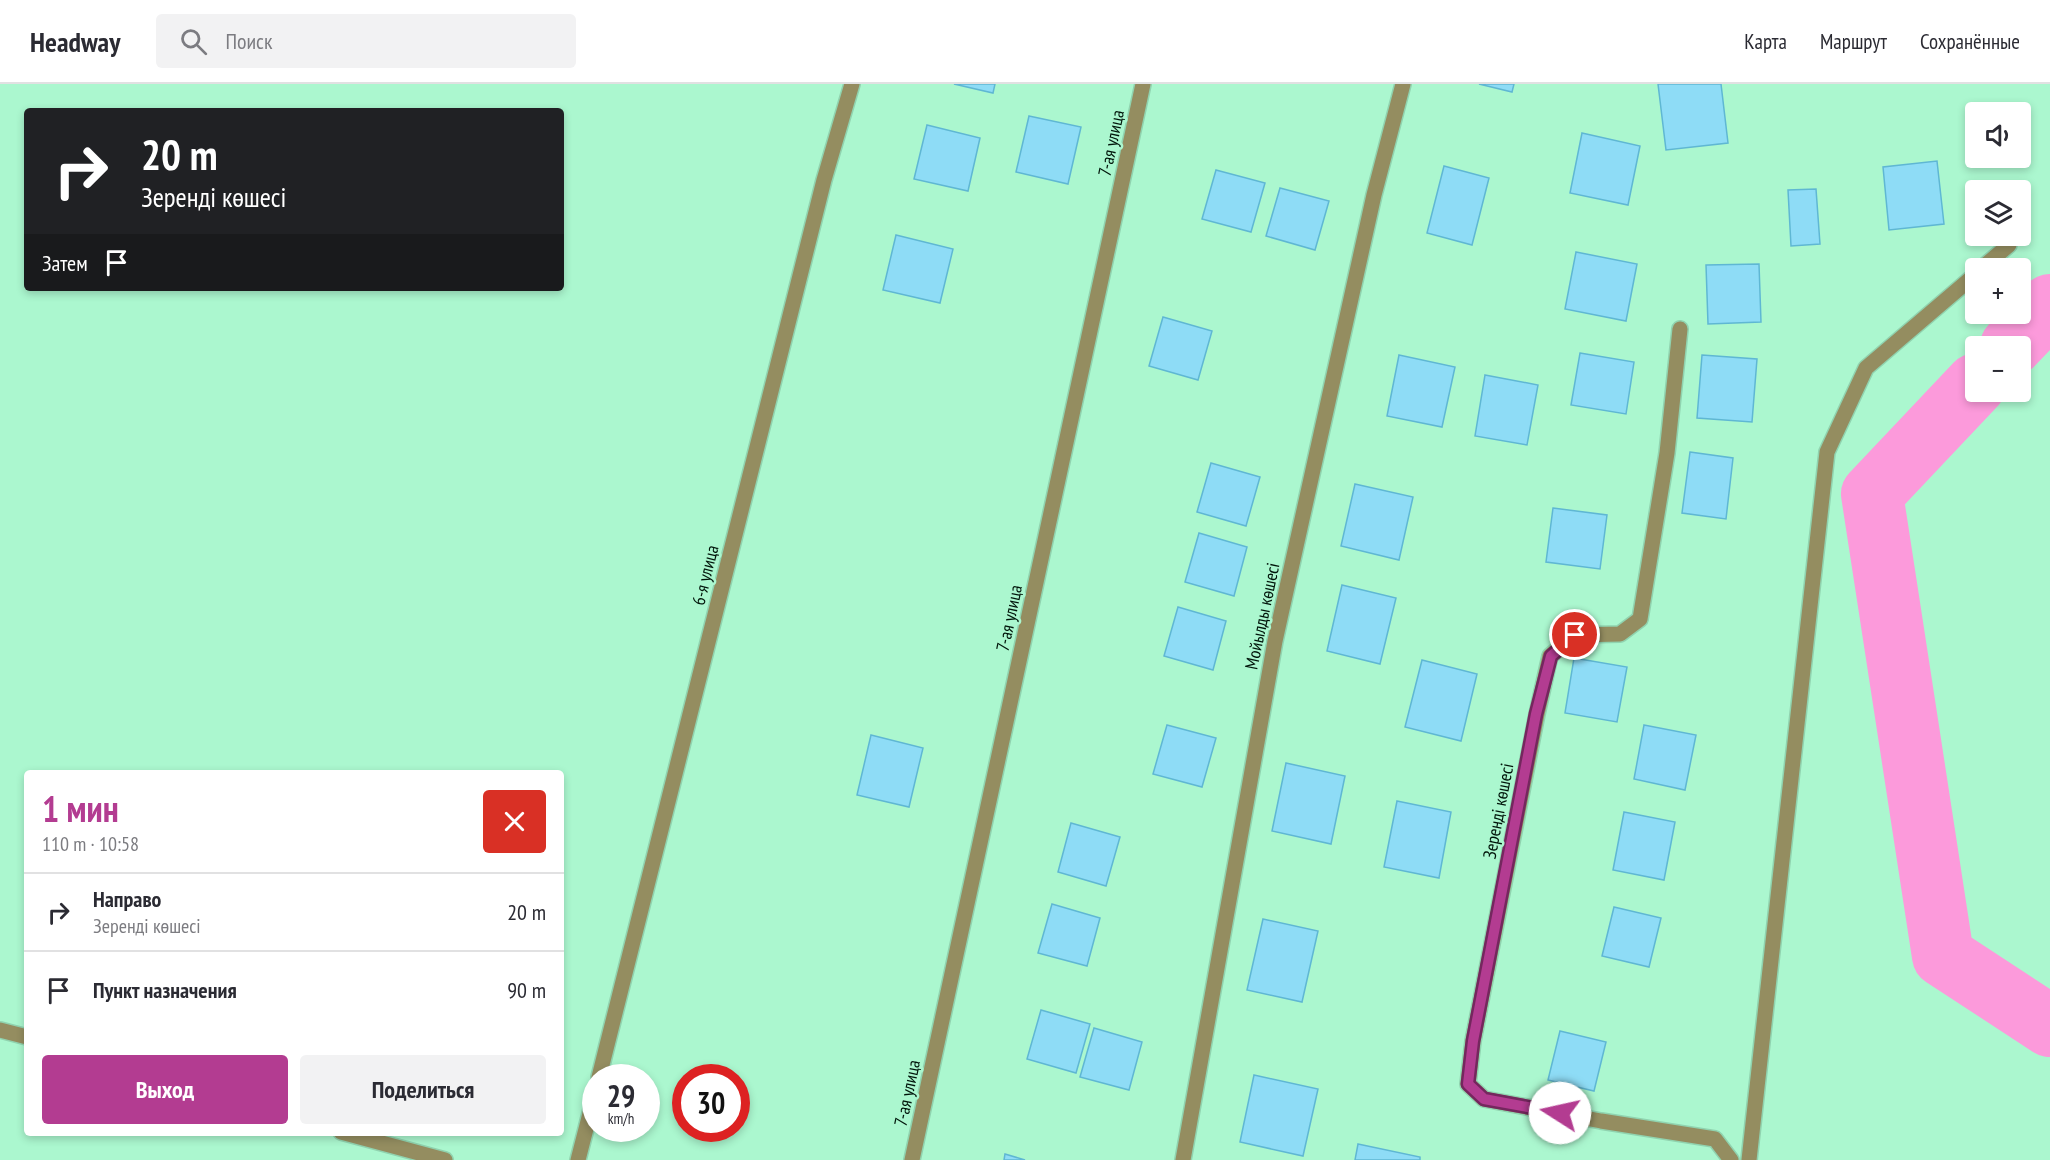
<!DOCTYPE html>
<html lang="ru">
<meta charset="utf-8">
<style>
body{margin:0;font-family:"PT Sans Narrow",sans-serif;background:#f2f2f3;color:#2b2b33;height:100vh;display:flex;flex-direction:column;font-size:22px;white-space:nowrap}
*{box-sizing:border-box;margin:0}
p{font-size:20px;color:#7c7c81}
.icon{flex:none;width:33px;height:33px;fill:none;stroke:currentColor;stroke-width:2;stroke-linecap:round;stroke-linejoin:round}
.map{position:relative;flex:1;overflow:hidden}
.details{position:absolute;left:24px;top:686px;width:540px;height:366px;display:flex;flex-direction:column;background:#fff;border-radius:6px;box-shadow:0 3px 9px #0003}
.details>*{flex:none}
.hud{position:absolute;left:24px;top:24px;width:540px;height:183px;border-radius:6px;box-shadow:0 3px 9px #0003;background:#202124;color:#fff;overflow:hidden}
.controls{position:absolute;left:1965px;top:18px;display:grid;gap:12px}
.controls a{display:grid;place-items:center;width:66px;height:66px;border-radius:6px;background:#fff;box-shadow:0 3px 9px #0003;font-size:30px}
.speed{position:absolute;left:582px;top:980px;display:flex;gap:12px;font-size:30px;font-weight:700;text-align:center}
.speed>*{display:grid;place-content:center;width:78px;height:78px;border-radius:50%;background:#fff;box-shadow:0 3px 9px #0003;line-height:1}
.speed small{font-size:15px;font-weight:400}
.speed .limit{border:9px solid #d22;background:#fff;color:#111}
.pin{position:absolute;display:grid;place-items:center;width:51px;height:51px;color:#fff;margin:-26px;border:3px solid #fff;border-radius:50%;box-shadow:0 2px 6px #0007}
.me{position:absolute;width:66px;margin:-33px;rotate:280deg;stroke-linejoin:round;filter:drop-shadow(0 0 4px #0008)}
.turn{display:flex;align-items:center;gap:21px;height:126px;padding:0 18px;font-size:27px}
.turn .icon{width:78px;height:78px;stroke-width:2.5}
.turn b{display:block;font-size:42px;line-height:51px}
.then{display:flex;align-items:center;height:57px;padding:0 18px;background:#0003;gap:12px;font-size:22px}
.round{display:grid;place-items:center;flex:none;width:63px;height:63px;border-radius:6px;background:#f2f2f3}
.overview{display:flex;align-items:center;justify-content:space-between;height:102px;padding:0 18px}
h1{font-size:36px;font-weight:600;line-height:45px;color:#b33c91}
.cta{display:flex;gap:12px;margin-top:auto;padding:12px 18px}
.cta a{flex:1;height:69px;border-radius:6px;background:#b33c91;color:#fff;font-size:24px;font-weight:600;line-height:69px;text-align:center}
.cta a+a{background:#f2f2f3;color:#2b2b33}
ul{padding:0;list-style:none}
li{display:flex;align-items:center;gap:18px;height:78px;padding:0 18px;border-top:2px solid #e1e1e2}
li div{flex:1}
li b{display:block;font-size:22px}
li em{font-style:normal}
header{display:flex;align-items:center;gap:36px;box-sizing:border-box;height:84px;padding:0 30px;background:#fff;border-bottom:2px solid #e1e1e2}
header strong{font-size:28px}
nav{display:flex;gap:33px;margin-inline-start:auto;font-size:21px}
.search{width:420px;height:54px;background:#f2f2f3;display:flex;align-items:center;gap:15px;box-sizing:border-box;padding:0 21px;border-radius:6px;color:#7c7c81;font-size:22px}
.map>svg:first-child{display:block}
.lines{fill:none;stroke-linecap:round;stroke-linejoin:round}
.river{stroke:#fc9adb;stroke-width:62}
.building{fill:#8edcf6;stroke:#5fb7d3;stroke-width:1.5}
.service-casing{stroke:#90d3af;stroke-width:18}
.minor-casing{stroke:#90d3af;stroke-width:18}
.service{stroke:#948d60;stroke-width:15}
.minor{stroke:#948d60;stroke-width:15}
.route-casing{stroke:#74275e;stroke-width:15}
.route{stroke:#b33c91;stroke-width:10}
.labels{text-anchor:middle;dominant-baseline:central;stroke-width:5;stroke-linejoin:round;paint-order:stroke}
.street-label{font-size:18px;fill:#00150a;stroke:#abf7cf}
</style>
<header>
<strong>Headway</strong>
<div class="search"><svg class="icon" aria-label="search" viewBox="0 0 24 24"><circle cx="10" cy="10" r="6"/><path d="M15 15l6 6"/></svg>Поиск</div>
<nav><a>Карта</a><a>Маршрут</a><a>Сохранённые</a></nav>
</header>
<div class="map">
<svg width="2050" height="1076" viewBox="0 0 2050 1076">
<rect width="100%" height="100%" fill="#abf7cf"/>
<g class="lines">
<g class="river">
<path d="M2011 262 2050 221"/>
<path d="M1976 300 1872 410 1943 872 2050 942"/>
</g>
</g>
<g class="building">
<path d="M954 0H995L993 9Z"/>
<path d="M1479 0H1514L1512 8Z"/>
<path d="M1658 0H1721L1728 59 1666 66Z"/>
<path d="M1029 32 1081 43 1068 100 1016 88Z"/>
<path d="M927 41 980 54 968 107 914 95Z"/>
<path d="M1582 49 1640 62 1628 121 1570 109Z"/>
<path d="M1937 77 1944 140 1889 146 1883 83Z"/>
<path d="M1444 82 1489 94 1472 161 1427 149Z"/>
<path d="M1216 86 1265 99 1251 148 1202 135Z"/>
<path d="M1280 104 1329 117 1315 166 1266 152Z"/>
<path d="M1816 105 1820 160 1791 162 1788 106Z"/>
<path d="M896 151 953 165 940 219 883 206Z"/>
<path d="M1576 168 1637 180 1626 237 1565 225Z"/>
<path d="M1759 180 1761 238 1708 240 1706 181Z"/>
<path d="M1163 233 1212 247 1198 296 1149 282Z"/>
<path d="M1580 269 1634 278 1626 330 1571 321Z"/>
<path d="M1399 271 1455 283 1442 343 1387 332Z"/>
<path d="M1702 271 1757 275 1752 338 1697 334Z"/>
<path d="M1485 291 1538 301 1527 361 1475 352Z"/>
<path d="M1690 368 1733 374 1726 435 1682 429Z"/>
<path d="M1211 379 1260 393 1246 442 1197 428Z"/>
<path d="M1355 400 1413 413 1399 476 1341 462Z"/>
<path d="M1553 424 1607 431 1600 485 1546 478Z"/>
<path d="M1199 449 1247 463 1234 512 1185 498Z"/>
<path d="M1342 501 1396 514 1380 580 1327 567Z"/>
<path d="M1178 523 1226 537 1213 586 1164 572Z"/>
<path d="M1574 574 1627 583 1617 638 1565 629Z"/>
<path d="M1422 576 1477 590 1461 657 1405 643Z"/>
<path d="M1167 641 1216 654 1202 703 1153 690Z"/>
<path d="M1644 641 1696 651 1685 706 1634 695Z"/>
<path d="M871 651 923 664 909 723 857 711Z"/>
<path d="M1286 679 1345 692 1331 760 1272 747Z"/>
<path d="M1397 717 1451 728 1439 794 1384 783Z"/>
<path d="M1624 728 1675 738 1664 796 1613 786Z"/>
<path d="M1071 739 1120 753 1106 802 1058 788Z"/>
<path d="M1052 820 1100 834 1087 882 1038 869Z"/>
<path d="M1614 823 1661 834 1649 883 1602 872Z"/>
<path d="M1263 835 1318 847 1302 918 1247 906Z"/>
<path d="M1041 926 1090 940 1076 989 1027 975Z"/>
<path d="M1094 944 1142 958 1129 1006 1080 993Z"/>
<path d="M1560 947 1606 958 1594 1007 1548 996Z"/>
<path d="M1254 991 1318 1005 1303 1072 1240 1058Z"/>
<path d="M1358 1060 1420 1073V1076H1355Z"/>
<path d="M1005 1070 1025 1076H1004Z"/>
</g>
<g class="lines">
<defs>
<g id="service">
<path d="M1982 184 2009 161"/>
<path d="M1749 1076 1827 368 1866 284 1976 190"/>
</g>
<g id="minor">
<path d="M1680 245 1667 369 1640 535 1620 550 1575 551 1550 572 1537 630 1473 957 1468 1000 1484 1015 1601 1037 1715 1055 1731 1076"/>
<path d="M0 946 27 953"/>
<path d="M599 993 824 96 852 0"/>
<path d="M341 1048 445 1076"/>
<path d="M578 1076 596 1006"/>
<path d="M912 1076 1143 0"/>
<path d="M1183 1076 1275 557 1374 111 1403 0"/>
</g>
</defs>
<use href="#service" class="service-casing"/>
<use href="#minor" class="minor-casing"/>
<use href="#service" class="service"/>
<use href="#minor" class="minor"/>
</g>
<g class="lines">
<defs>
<path id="route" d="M1560 1029 1484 1015 1468 1000 1473 957 1536 630 1551 572 1575 551"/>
</defs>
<use href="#route" class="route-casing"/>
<use href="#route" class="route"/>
</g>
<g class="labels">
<g class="street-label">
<text transform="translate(1111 59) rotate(-78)">7-ая улица</text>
<text transform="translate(705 491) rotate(-76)">6-я улица</text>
<text transform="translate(1262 532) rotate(-78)">Мойылды көшесі</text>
<text transform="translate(1009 534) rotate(-78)">7-ая улица</text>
<text transform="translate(1498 727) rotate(-79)">Зеренді көшесі</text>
<text transform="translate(907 1009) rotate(-78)">7-ая улица</text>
</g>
</g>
</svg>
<div class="controls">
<a><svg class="icon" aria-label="sound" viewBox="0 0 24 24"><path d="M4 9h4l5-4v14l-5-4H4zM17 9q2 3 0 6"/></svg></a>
<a><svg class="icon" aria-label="layers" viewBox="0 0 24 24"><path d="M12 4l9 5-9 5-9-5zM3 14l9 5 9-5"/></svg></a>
<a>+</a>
<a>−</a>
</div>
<div class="speed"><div>29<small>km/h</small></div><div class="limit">30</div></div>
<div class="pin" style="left:1575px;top:551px;background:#d93025"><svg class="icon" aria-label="arrive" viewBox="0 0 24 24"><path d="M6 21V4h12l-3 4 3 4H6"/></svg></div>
<svg class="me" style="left:1560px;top:1029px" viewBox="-20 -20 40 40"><circle r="19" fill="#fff"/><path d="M0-13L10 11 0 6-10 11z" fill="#b33c91"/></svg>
<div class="hud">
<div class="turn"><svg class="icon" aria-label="right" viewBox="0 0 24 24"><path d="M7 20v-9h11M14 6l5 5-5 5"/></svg><div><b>20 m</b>Зеренді көшесі</div></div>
<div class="then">Затем<svg class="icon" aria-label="arrive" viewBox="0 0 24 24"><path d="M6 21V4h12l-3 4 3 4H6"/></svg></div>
</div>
<section class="details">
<div class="overview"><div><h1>1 мин</h1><p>110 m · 10:58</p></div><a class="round" style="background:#d93025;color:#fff"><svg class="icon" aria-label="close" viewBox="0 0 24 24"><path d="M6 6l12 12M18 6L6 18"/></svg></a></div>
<ul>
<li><svg class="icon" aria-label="right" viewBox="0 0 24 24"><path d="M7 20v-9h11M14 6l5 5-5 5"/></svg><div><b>Направо</b><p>Зеренді көшесі</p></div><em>20 m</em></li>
<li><svg class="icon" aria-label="arrive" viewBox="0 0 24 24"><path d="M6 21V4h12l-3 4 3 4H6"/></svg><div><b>Пункт назначения</b></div><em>90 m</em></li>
</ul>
<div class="cta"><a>Выход</a><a>Поделиться</a></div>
</section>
</div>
